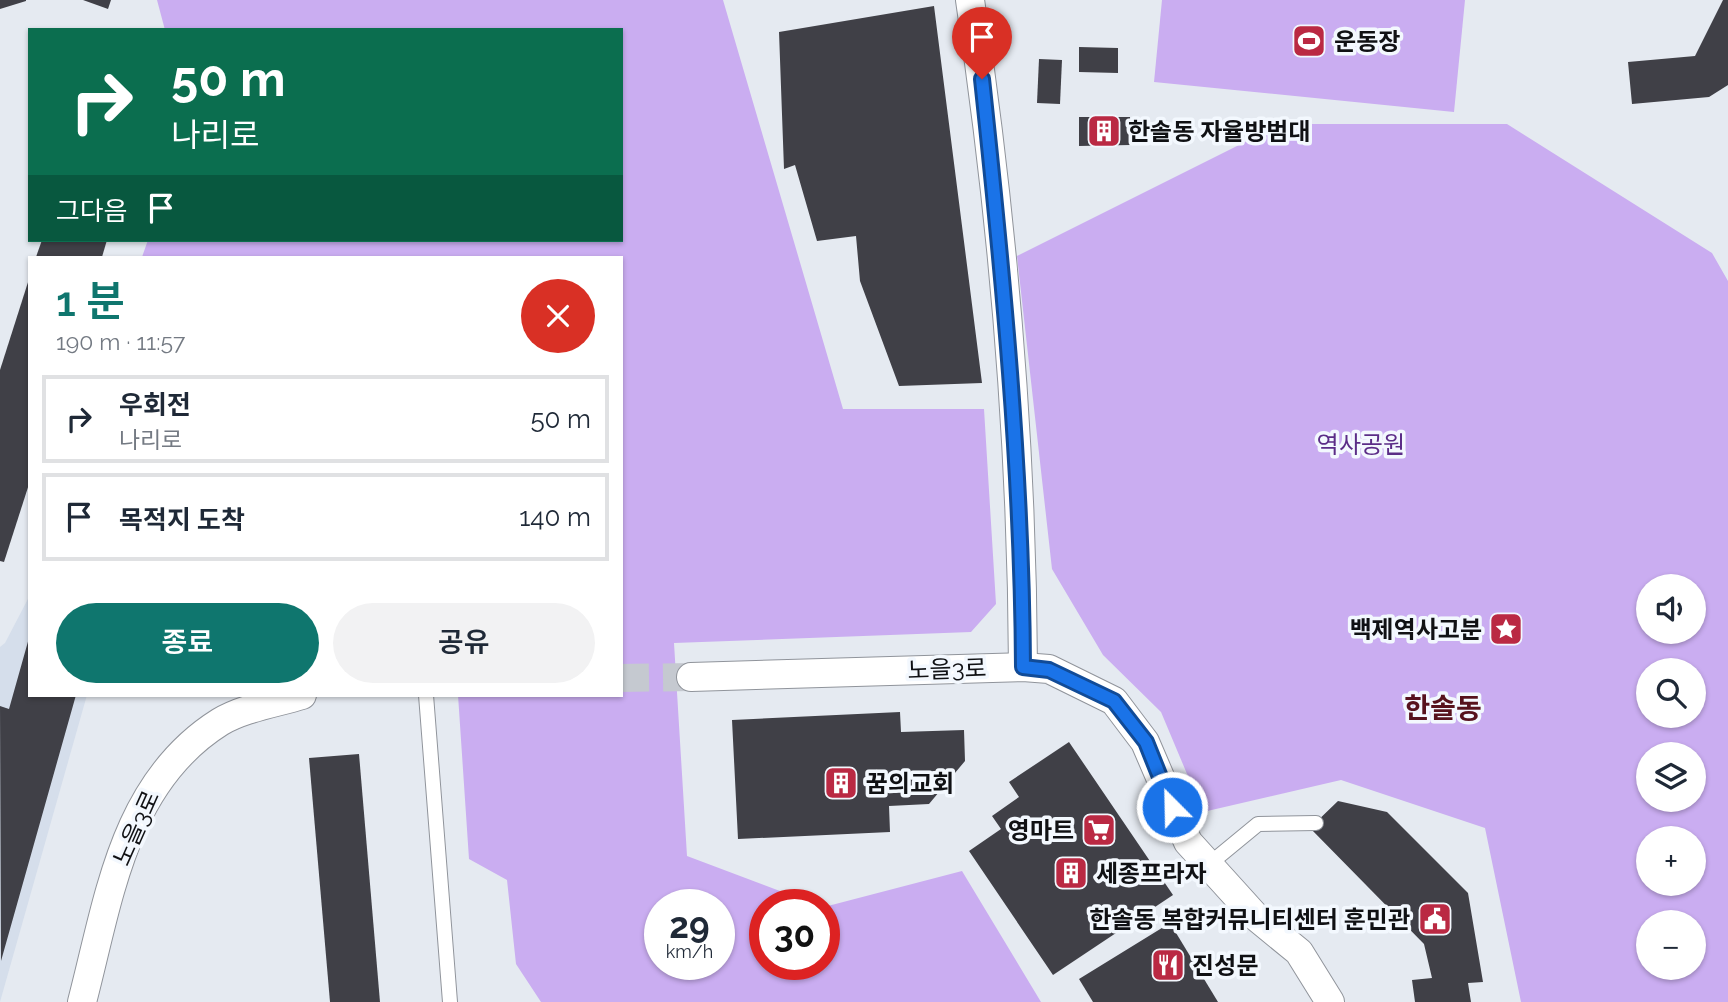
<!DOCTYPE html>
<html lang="ko">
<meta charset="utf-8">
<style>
body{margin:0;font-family:Raleway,"Noto Sans KR",sans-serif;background:#f2f2f3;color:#1f2937;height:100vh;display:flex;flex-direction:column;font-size:26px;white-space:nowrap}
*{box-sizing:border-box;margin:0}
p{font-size:23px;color:#747a83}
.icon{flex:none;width:38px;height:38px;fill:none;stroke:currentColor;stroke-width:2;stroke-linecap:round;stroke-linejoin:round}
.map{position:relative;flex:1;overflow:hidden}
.details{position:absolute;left:28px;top:256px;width:595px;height:441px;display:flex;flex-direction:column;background:#fff;border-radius:0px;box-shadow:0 2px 5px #0004}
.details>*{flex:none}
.hud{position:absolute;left:28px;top:28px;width:595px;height:214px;border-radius:0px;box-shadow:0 2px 5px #0004;background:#0b6e4f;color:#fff;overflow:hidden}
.buttons{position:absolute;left:1636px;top:574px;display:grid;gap:14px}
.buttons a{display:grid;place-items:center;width:70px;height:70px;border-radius:50%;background:#fff;box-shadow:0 2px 5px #0004;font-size:35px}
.speed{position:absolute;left:644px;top:889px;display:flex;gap:14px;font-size:35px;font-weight:700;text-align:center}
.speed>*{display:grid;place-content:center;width:91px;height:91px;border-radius:50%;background:#fff;box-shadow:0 2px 5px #0004;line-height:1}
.speed small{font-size:18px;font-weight:400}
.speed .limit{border:10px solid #d22;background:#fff;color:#111}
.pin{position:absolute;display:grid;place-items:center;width:60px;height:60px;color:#fff;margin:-72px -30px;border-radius:50% 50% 50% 0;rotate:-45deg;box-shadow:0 0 7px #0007}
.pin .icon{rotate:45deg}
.me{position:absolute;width:77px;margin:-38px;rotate:337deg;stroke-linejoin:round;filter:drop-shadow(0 0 5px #0008)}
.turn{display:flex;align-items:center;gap:24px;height:147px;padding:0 28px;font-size:32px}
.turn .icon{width:91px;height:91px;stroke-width:2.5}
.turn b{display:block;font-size:49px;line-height:60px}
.then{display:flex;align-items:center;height:66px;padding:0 28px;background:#0003;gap:14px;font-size:26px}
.round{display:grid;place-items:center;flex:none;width:74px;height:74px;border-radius:37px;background:#f2f2f3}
.overview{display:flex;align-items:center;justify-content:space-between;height:119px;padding:0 28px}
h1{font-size:42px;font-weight:600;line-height:52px;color:#0f766e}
.primary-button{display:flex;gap:14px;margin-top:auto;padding:14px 28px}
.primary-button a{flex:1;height:80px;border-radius:42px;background:#0f766e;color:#fff;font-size:28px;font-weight:600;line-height:80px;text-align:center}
.primary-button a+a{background:#f2f2f3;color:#1f2937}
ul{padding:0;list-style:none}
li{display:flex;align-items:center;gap:21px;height:88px;margin:0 14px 10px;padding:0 14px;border:4px solid #e0e1e3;border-radius:0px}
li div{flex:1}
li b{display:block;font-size:26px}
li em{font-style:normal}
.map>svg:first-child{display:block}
.built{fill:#d5deeb}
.green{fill:#caadf1;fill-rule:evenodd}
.building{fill:#404047}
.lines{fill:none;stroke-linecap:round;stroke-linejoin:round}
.minor-tunnel{stroke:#c5c9d0;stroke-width:28;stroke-dasharray:28 14;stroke-linecap:butt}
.service-casing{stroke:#90949b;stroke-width:16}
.minor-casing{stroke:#90949b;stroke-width:30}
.service{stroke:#fff;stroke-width:14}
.minor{stroke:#fff;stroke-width:28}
.route-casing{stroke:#114b97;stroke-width:18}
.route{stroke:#1a73e8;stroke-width:12}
.labels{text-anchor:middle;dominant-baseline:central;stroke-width:7;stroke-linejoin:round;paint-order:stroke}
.poi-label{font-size:24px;font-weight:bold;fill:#101114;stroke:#f3f8fe;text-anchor:start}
.park-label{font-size:24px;fill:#5b2c87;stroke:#f3f8fe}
.street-label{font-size:24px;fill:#101114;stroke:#f3f8fe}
.quarter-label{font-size:28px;font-weight:bold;fill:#57121d;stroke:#f3f8fe}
</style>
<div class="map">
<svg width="1728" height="1002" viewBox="0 0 1728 1002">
<rect width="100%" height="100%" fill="#e5eaf1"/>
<path class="built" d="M30 595V695H87L0 1002V647L5 643Z"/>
<g class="green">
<path d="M157 0H723L843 409H984L996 604 971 632 674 643 687 856 817 905H765V964H824V907L962 871 1041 1002H541L516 964 507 880 469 859 458 695H621V257H142L148 240H621V30H165ZM660 905H719V964H660Z"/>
<path d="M1162 0H1465L1454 112 1154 82Z"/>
<path d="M1281 124H1507L1712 253 1728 281V1002H1521L1485 828 1341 780 1203 812 1161 712 1103 655 1052 569 1017 256ZM1648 586H1694V632H1648ZM1648 670H1694V716H1648ZM1648 754H1694V800H1648ZM1648 838H1694V884H1648ZM1648 922H1694V968H1648Z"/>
</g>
<g class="building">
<path d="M0 0H26V1L0 9Z"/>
<path d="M83 0H111L108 9Z"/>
<path d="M1723 0H1728V85L1709 97 1632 104 1628 62 1695 56Z"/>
<path d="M934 6 982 383 899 386 860 281 856 236 817 241 795 165 784 169 779 32Z"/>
<path d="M1079 47 1118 48V73L1079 72Z"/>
<path d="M1039 59 1062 60 1060 104 1037 103Z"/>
<path d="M1079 117H1130V145L1079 146Z"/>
<path d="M42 240H107L102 257H36Z"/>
<path d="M29 279 30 481 4 562 0 561V370Z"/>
<path d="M29 638 30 695H76L1 961 0 706 9 709Z"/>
<path d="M900 712 901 732 964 730 965 761 929 804 889 806 890 832 738 839 732 720Z"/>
<path d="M1069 742 1173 895 1053 975 969 851 1001 829 992 816 1019 797 1009 782Z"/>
<path d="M359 754 380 1002H330L309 758Z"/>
<path d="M1338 801 1387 812 1468 893 1483 982 1468 983 1471 1002H1415L1412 980 1432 978 1424 944 1310 828Z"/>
<path d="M1170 923 1218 1002H1093L1079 979Z"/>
</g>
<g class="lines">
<path class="minor-tunnel" d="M621 678 691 677"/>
<defs>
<g id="service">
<path d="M426 695 450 1002"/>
<path d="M1207 866 1258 824 1316 823"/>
</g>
<g id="minor">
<path d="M970 0C1003 220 1022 444 1023 667"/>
<path d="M691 677 1023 667 1049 669 1114 701 1145 742 1188 842 1255 916 1299 952 1330 1002"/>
<path d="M82 1002C109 899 123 783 220 722 243 708 276 703 302 695"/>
</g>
</defs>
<use href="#service" class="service-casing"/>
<use href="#minor" class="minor-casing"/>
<use href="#service" class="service"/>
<use href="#minor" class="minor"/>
</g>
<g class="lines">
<defs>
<path id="route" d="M982 79C1003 275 1022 470 1023 667L1049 670 1114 701 1146 742 1172 807"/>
</defs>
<use href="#route" class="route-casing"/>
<use href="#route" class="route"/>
</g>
<defs>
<symbol id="stadium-square" viewBox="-11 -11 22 22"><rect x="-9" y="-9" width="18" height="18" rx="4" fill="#ba2943" stroke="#f3f8fe"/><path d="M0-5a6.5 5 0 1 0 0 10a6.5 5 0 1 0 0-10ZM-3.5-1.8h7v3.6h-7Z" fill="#fff"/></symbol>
<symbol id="building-square" viewBox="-11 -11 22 22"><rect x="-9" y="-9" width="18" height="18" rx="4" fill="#ba2943" stroke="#f3f8fe"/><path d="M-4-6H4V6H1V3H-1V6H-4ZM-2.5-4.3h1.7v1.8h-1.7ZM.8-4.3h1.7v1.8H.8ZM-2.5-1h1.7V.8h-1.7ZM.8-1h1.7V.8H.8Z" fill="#fff"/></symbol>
<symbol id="sight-square" viewBox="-11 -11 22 22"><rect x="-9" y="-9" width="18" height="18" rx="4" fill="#ba2943" stroke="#f3f8fe"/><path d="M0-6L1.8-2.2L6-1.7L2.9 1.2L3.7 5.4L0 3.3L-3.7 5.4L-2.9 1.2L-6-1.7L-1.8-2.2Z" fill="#fff"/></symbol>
<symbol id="supermarket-square" viewBox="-11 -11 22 22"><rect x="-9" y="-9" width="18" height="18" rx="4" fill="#ba2943" stroke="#f3f8fe"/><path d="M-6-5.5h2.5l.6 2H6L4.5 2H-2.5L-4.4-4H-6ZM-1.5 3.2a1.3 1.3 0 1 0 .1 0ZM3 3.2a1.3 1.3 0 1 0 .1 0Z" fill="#fff"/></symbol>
<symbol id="civic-square" viewBox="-11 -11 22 22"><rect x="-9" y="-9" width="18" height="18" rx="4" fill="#ba2943" stroke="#f3f8fe"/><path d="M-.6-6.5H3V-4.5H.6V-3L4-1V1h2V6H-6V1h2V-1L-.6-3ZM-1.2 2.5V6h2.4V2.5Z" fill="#fff"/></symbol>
<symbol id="restaurant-square" viewBox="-11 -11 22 22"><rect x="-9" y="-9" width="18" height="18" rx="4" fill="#ba2943" stroke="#f3f8fe"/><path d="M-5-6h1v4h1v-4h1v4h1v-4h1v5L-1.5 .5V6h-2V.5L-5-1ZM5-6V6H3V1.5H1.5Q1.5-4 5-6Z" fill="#fff"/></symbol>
</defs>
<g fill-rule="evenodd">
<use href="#stadium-square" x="1290" y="22" width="38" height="38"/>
<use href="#building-square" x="1085" y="112" width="38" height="38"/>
<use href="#sight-square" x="1487" y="610" width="38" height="38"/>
<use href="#building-square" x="822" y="764" width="38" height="38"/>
<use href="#supermarket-square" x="1080" y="811" width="38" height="38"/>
<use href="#building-square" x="1052" y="854" width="38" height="38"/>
<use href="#civic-square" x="1416" y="900" width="38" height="38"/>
<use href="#restaurant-square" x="1149" y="946" width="38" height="38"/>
</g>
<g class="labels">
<g class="poi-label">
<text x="1334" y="41">운동장</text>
<text x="1128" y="131">한솔동 자율방범대</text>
<text x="1482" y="629" text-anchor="end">백제역사고분</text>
<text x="866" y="783">꿈의교회</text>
<text x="1074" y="830" text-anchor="end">영마트</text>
<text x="1096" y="873">세종프라자</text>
<text x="1410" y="919" text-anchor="end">한솔동 복합커뮤니티센터 훈민관</text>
<text x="1192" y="965">진성문</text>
</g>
<g class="park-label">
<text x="1361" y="444">역사공원</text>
</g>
<g class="street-label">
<text transform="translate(947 669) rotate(-2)">노을3로</text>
<text transform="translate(136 828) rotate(-66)">노을3로</text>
</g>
<g class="quarter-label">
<text x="1443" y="708">한솔동</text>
</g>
</g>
</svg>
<div class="buttons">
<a><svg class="icon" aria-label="sound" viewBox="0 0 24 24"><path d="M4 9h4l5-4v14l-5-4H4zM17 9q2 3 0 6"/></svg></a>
<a><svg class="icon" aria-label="search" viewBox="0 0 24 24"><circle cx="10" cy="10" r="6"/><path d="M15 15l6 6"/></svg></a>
<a><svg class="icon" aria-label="layers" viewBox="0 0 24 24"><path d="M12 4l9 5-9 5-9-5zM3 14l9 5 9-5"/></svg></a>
<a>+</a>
<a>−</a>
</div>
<div class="speed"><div>29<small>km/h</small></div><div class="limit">30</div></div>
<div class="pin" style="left:982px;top:79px;background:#d93025"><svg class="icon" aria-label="arrive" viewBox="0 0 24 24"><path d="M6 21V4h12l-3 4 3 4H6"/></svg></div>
<svg class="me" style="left:1172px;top:807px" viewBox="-20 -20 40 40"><circle r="17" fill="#1a73e8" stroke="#fff" stroke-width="3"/><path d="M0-11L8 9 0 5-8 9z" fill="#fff"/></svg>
<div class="hud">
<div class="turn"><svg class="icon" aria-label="right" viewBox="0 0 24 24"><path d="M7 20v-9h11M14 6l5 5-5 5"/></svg><div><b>50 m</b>나리로</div></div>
<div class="then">그다음<svg class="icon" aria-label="arrive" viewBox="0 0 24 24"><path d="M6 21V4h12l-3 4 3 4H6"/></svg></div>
</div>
<section class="details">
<div class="overview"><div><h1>1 분</h1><p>190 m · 11:57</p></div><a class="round" style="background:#d93025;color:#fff"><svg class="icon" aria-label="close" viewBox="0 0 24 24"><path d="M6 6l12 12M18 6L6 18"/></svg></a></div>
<ul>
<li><svg class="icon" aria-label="right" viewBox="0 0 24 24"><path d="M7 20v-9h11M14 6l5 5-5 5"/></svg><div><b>우회전</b><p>나리로</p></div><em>50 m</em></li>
<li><svg class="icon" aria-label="arrive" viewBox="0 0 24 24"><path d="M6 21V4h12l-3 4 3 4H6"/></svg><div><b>목적지 도착</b></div><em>140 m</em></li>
</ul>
<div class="primary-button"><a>종료</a><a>공유</a></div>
</section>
</div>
